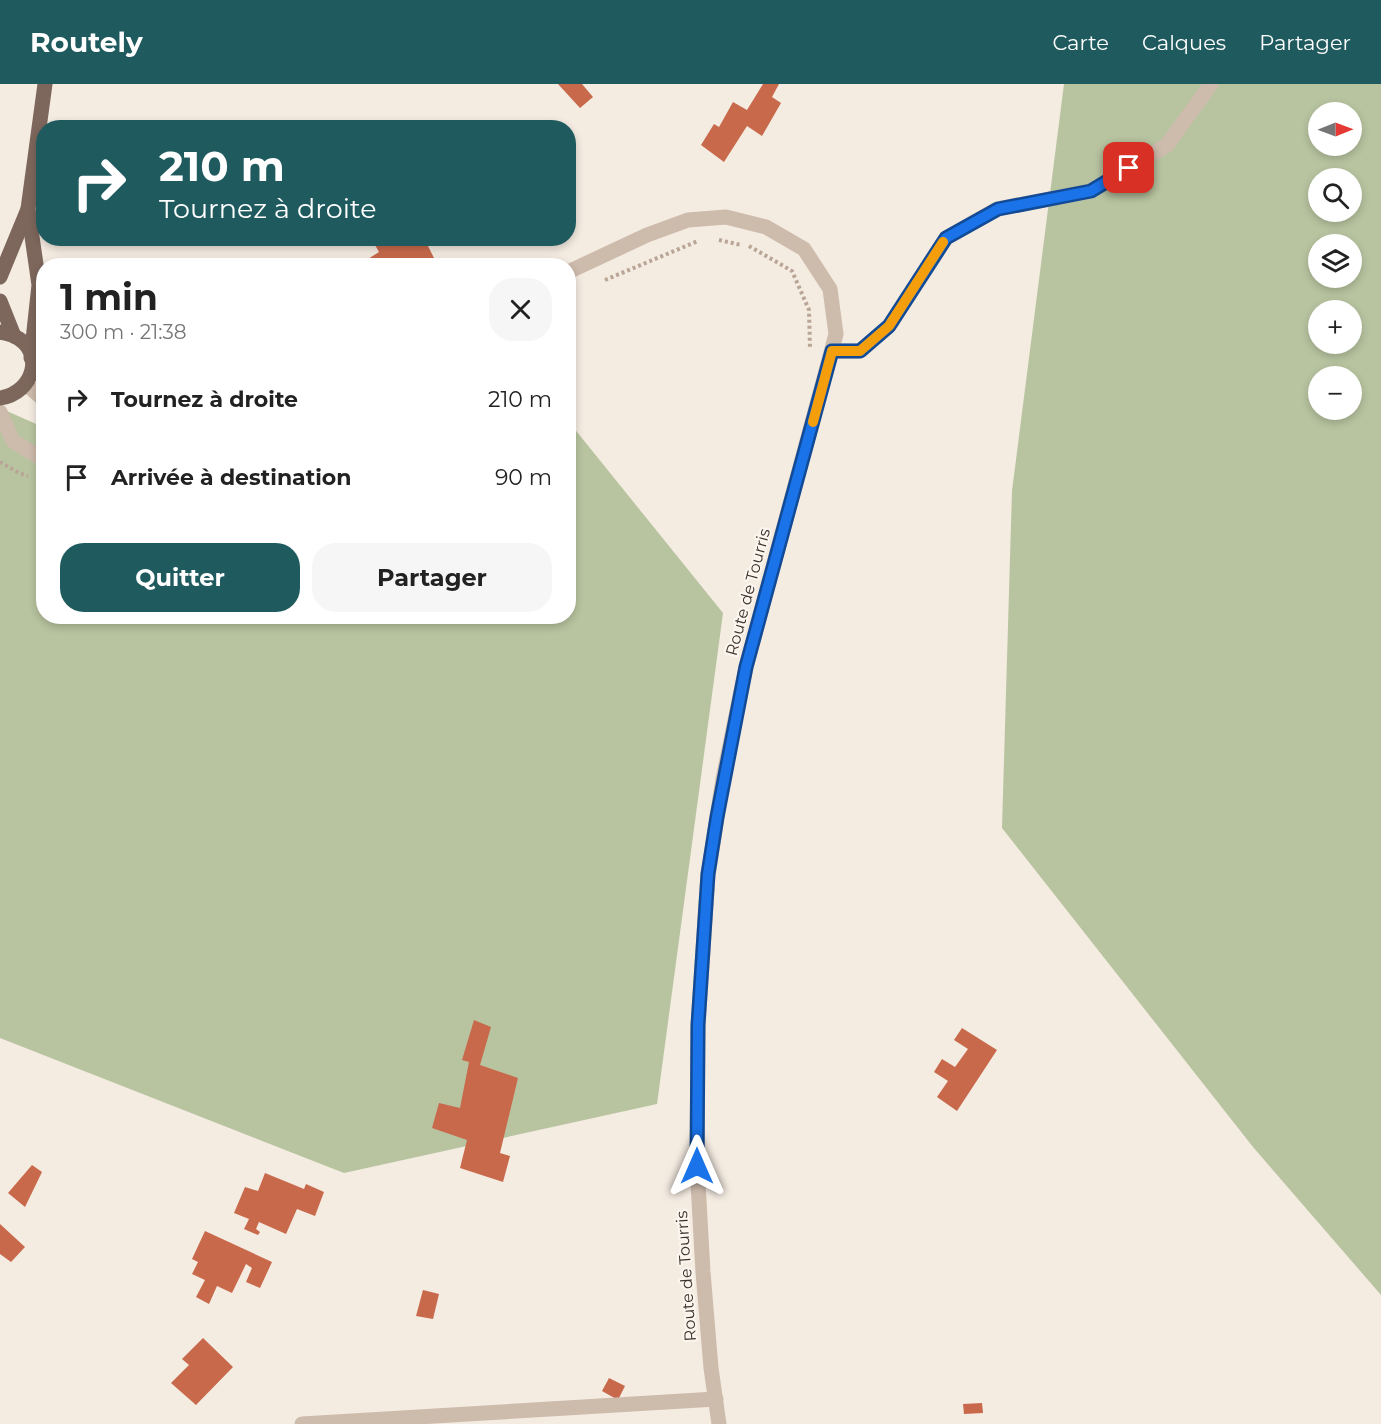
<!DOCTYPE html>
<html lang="fr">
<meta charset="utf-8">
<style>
body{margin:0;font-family:Montserrat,sans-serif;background:#f6f6f6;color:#222;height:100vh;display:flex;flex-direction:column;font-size:22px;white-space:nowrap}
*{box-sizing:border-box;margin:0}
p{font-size:20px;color:#767676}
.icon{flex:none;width:33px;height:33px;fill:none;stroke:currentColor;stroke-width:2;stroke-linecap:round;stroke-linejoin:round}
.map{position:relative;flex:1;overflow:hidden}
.details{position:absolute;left:36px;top:174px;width:540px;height:366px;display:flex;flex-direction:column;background:#fff;border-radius:24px;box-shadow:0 3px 9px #0003}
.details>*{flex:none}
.hud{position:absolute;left:36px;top:36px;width:540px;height:126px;border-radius:24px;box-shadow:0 3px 9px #0003;background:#1f5a5e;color:#fff;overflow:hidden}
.needle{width:39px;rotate:89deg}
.tools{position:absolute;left:1308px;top:18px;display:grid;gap:12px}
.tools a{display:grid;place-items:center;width:54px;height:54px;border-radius:50%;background:#fff;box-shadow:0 3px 9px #0003;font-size:30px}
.pin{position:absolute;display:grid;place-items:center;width:51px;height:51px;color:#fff;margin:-26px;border-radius:12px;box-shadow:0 3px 9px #0006}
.me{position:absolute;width:66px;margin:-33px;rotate:0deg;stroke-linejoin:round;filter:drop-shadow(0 0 4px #0008)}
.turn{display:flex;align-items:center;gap:21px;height:126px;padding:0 24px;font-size:27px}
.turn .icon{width:78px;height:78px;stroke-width:2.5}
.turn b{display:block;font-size:42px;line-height:51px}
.round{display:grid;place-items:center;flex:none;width:63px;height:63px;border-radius:24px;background:#f6f6f6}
.head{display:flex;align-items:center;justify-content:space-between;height:102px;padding:0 24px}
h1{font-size:36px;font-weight:700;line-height:45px}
.primary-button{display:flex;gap:12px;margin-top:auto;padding:12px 24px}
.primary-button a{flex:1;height:69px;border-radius:24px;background:#1f5a5e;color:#fff;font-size:24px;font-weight:700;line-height:69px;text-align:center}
.primary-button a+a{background:#f6f6f6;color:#222}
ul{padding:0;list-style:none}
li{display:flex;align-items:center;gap:18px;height:78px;padding:0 24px}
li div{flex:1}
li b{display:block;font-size:22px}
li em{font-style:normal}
header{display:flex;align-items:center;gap:36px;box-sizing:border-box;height:84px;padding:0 30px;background:#1f5a5e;color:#fff}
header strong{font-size:28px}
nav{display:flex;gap:33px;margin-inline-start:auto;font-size:21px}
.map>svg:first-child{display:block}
.green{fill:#b8c4a0;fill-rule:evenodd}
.building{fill:#c8694b}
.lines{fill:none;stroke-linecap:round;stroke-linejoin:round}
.path{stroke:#b9a596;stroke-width:4;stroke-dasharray:3 3;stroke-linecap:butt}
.minor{stroke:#cdbbac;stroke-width:15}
.major{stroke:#7d675c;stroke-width:15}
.route-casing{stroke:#114b97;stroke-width:15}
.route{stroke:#1a73e8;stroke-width:10}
.slow{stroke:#f59e0b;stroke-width:10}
.labels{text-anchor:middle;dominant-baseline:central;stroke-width:4.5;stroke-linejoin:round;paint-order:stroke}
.street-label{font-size:16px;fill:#3b302b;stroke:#fbf5ee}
</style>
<header>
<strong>Routely</strong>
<nav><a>Carte</a><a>Calques</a><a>Partager</a></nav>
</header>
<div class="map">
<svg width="1381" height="1340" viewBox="0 0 1381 1340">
<rect width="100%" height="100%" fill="#f4ebe1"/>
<g class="green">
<path d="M1064 0H1381V1211L1253 1063 1002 744 1012 407ZM1318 28H1352V62H1318ZM1318 94H1352V128H1318ZM1318 160H1352V194H1318ZM1318 226H1352V260H1318ZM1318 292H1352V326H1318Z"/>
<path d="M0 324 43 343 44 532H568V345L573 343 723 529 657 1020 344 1089 0 954Z"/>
</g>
<g class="building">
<path d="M558 0H582L593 13 580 24Z"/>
<path d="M763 0H779L772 13 781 19 762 52 747 42 724 78 701 61 714 40 719 43 733 18 747 26Z"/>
<path d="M371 154H424L438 182H357L379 168Z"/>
<path d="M474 936 491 943 480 981 518 994 500 1069 510 1072 503 1098 460 1084 467 1056 432 1044 439 1019 460 1024 469 978 462 976Z"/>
<path d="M962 944 997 966 957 1027 937 1013 948 997 934 988 942 975 955 983 968 965 954 956Z"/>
<path d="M32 1081 42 1088 25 1123 8 1109Z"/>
<path d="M265 1089 304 1105 306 1100 324 1108 315 1132 297 1125 286 1150 259 1138 256 1145 260 1148 258 1151 244 1145 249 1135 234 1129 245 1103 258 1107Z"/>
<path d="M0 1140 25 1163 11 1178 0 1170Z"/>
<path d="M205 1147 272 1178 260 1204 246 1198 252 1184 246 1180 232 1209 217 1202 209 1220 196 1213 205 1196 192 1190 198 1178 192 1175Z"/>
<path d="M423 1206 439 1210 433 1235 416 1232Z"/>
<path d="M203 1254 233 1283 196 1321 171 1299 189 1281 182 1275Z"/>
<path d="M609 1294 625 1302 618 1316 602 1307Z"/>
<path d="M982 1319 983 1329 964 1330 963 1320Z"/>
</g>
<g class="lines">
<g class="path">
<path d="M719 156 741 161"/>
<path d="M749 162 792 187 809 226 810 264"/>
<path d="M605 196 698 157"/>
<path d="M0 378 19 389 28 392"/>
</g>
<g class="minor">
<path d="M568 188 647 151 688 136 726 133 766 143 804 165 830 205 836 250 746 583 723 695 708 791 698 941 697 1081 703 1188 711 1284 719 1340"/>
<path d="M832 267H860L889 242 946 154 997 125 1091 107 1167 61 1211 0"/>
<path d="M27 301 44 316"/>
<path d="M0 328 13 357 44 376"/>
<path d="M302 1340 716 1315"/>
</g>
<g class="major">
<path d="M0 193 28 125"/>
<path d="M0 217 14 252"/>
<path d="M0 248C4 249 10 250 14 252 46 267 34 309 0 314"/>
<path d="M31 274 39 201 28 125 45 0"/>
</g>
</g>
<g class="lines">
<defs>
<path id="route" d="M697 1082 698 941 708 790 717 733 746 583 832 267H860L889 242 946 154 998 125 1091 107 1129 84"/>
</defs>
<use href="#route" class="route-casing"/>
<use href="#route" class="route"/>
<path class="slow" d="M813 338 832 267H860L889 242 943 158"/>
</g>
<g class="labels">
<g class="street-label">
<text transform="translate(748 508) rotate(-75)">Route de Tourris</text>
<text transform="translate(686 1192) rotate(-94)">Route de Tourris</text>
</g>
</g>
</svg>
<div class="tools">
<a><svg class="needle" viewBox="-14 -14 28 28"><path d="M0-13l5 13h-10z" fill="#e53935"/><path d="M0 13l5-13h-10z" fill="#767676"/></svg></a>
<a><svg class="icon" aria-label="search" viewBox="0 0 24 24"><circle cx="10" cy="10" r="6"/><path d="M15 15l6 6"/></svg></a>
<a><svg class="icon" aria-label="layers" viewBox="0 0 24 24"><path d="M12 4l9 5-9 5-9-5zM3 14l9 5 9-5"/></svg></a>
<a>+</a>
<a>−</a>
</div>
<div class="pin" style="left:1129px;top:84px;background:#d93025"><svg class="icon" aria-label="arrive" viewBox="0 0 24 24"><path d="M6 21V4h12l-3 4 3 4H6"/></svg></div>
<svg class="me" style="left:697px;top:1082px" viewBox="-20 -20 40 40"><path d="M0-17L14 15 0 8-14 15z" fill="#1a73e8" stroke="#fff" stroke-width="4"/></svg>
<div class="hud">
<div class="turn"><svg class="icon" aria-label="right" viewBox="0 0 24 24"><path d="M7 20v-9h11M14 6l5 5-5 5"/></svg><div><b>210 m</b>Tournez à droite</div></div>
</div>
<section class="details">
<div class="head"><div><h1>1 min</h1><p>300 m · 21:38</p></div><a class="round"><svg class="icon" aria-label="close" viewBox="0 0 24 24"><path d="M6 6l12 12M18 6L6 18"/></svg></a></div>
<ul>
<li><svg class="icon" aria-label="right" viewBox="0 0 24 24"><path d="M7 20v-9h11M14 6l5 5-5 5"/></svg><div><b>Tournez à droite</b></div><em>210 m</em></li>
<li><svg class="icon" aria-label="arrive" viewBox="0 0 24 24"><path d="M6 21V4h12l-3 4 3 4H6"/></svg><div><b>Arrivée à destination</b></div><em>90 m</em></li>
</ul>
<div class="primary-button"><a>Quitter</a><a>Partager</a></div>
</section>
</div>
